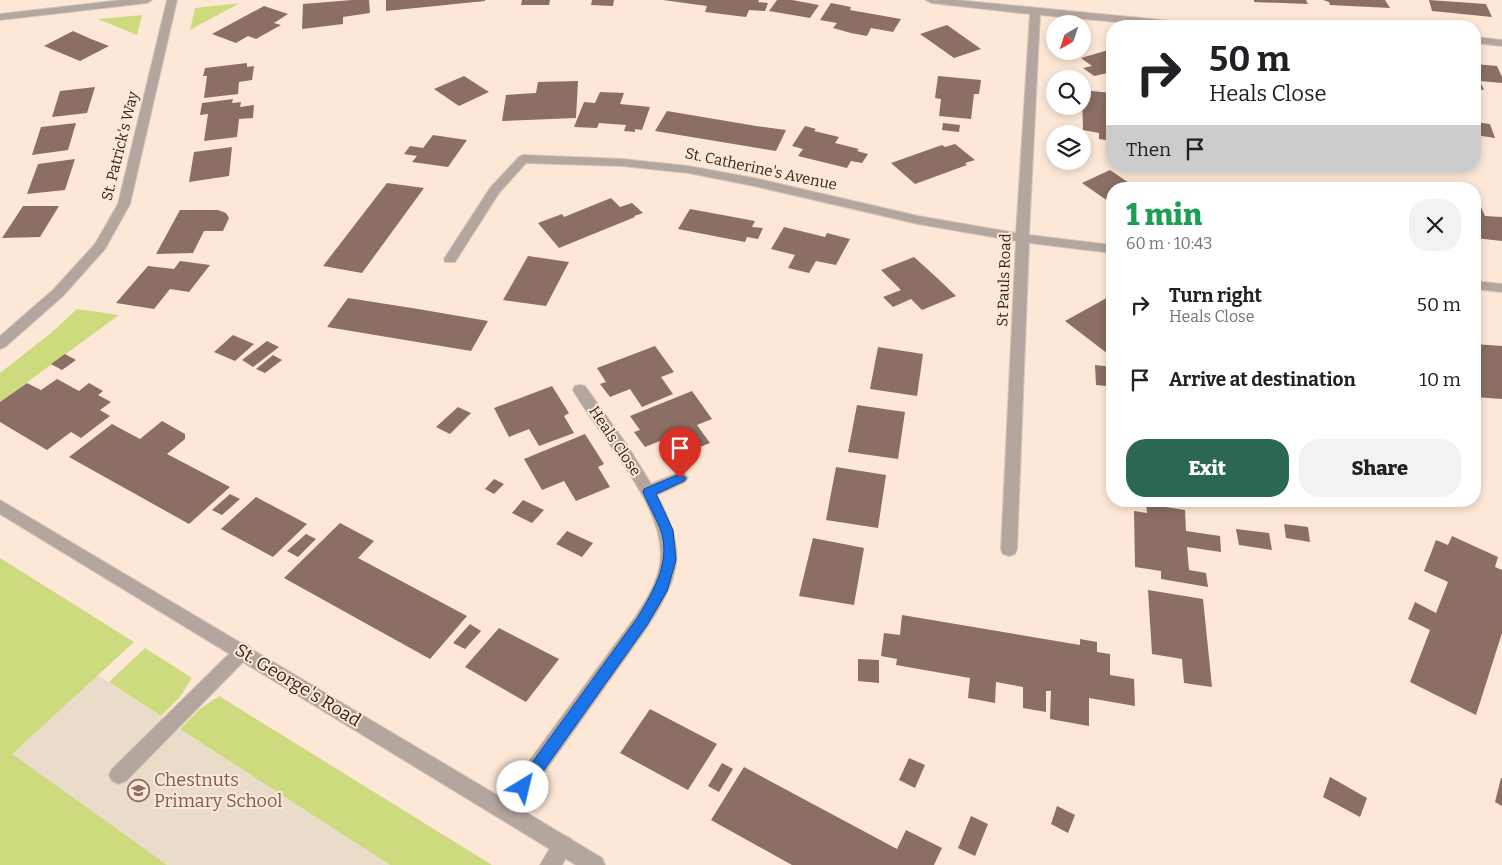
<!DOCTYPE html>
<meta charset="utf-8">
<style>
body{margin:0;font-family:Bitter,serif;background:#f2f2f2;color:#202124;height:100vh;display:flex;flex-direction:column;font-size:19px;white-space:nowrap}
*{box-sizing:border-box;margin:0}
p{font-size:16px;color:#757577}
.icon{flex:none;width:28px;height:28px;fill:none;stroke:currentColor;stroke-width:2;stroke-linecap:round;stroke-linejoin:round}
.map{position:relative;flex:1;overflow:hidden}
.details{position:absolute;left:1106px;top:182px;width:375px;height:325px;display:flex;flex-direction:column;background:#fff;border-radius:20px;box-shadow:0 2px 8px #0003}
.details>*{flex:none}
.top-card{position:absolute;left:1106px;top:20px;width:375px;height:152px;border-radius:20px;box-shadow:0 2px 8px #0003;background:#fff;color:#202124;overflow:hidden}
.needle{width:32px;rotate:219deg}
.buttons{position:absolute;left:1046px;top:15px;display:grid;gap:10px}
.buttons a{display:grid;place-items:center;width:45px;height:45px;border-radius:50%;background:#fff;box-shadow:0 2px 8px #0003;font-size:25px}
.pin{position:absolute;display:grid;place-items:center;width:42px;height:42px;color:#fff;margin:-51px -21px;border-radius:50% 50% 50% 0;rotate:-45deg;box-shadow:0 0 5px #0007}
.pin .icon{rotate:45deg}
.me{position:absolute;width:55px;margin:-28px;rotate:36deg;stroke-linejoin:round;filter:drop-shadow(0 0 4px #0008)}
.turn{display:flex;align-items:center;gap:18px;height:105px;padding:0 20px;font-size:22px}
.turn .icon{width:65px;height:65px;stroke-width:2.5}
.turn b{display:block;font-size:35px;line-height:42px}
.then{display:flex;align-items:center;height:48px;padding:0 20px;background:#0003;gap:10px;font-size:19px}
.round{display:grid;place-items:center;flex:none;width:52px;height:52px;border-radius:20px;background:#f2f2f2}
.summary{display:flex;align-items:center;justify-content:space-between;height:85px;padding:0 20px}
h1{font-size:30px;font-weight:800;line-height:38px;color:#1e9e55}
.action{display:flex;gap:10px;margin-top:auto;padding:10px 20px}
.action a{flex:1;height:58px;border-radius:20px;background:#2a6854;color:#fff;font-size:20px;font-weight:800;line-height:58px;text-align:center}
.action a+a{background:#f2f2f2;color:#202124}
ul{padding:0;list-style:none}
li{display:flex;align-items:center;gap:15px;height:75px;padding:0 20px}
li div{flex:1}
li b{display:block;font-size:19px}
li em{font-style:normal}
.map>svg:first-child{display:block}
.education{fill:#e9ddca}
.green{fill:#cdda7e}
.building{fill:#8b6e64}
.lines{fill:none;stroke-linecap:round;stroke-linejoin:round}
.lane-casing{stroke:#d8c5b6;stroke-width:2}
.street-casing{stroke:#d8c5b6;stroke-width:2}
.lane{fill:#b3a69f;fill-rule:evenodd}
.street{fill:#b3a69f;fill-rule:evenodd}
.route{fill:#1a73e8;stroke:#114b97}
.labels{text-anchor:middle;dominant-baseline:central;stroke-width:4;stroke-linejoin:round;paint-order:stroke}
.street-label{font-size:15px;fill:#31271f;stroke:#fde8d7}
.near-street-label{font-size:18px;fill:#31271f;stroke:#fde8d7}
.near-education-label{font-size:18px;fill:#785e54;stroke:#fde8d7;text-anchor:start}
</style>
<div class="map">
<svg width="1502" height="865" viewBox="0 0 1502 865">
<rect width="100%" height="100%" fill="#fde8d7"/>
<path class="education" d="M0 611 180 729 390 865H0Z"/>
<g class="green">
<path d="M240 3 190 30 195 8Z"/>
<path d="M142 15 137 35 98 19Z"/>
<path d="M77 309 119 315 0 402V373L51 333Z"/>
<path d="M0 558 134 642 12 754 167 865H0Z"/>
<path d="M145 648 192 678 180 697 161 716 109 682Z"/>
<path d="M219 696 492 865H390L180 729 200 709Z"/>
</g>
<g class="building">
<path d="M352 0H369L370 13 343 17V24L302 29 303 4Z"/>
<path d="M386 0H485V1L386 11Z"/>
<path d="M522 0H550L549 5H521Z"/>
<path d="M592 0H614L613 6 591 5Z"/>
<path d="M663 0H759L758 2 768 3 765 11 749 10 746 17 705 12 707 6Z"/>
<path d="M777 0H792L819 5 810 18 769 11Z"/>
<path d="M1254 0H1306L1308 4 1254 2Z"/>
<path d="M1323 0H1385L1390 8 1330 5 1329 2Z"/>
<path d="M1429 0 1486 4 1492 17 1432 11Z"/>
<path d="M831 3 851 7 850 10 901 19 893 32 871 28 867 36 851 33 833 28 837 23 820 20Z"/>
<path d="M264 6 288 14 274 23 281 25 256 39 248 36 236 43 212 34Z"/>
<path d="M947 25 981 49 954 58 920 34Z"/>
<path d="M73 31 91 39 109 46 80 61 44 46Z"/>
<path d="M1112 49V72L1094 76 1083 68 1092 66 1081 58Z"/>
<path d="M247 63V67L254 66 252 80 239 82 238 94 204 98 207 76H203L205 68Z"/>
<path d="M1475 64 1497 66 1502 77V83L1480 81 1484 90 1475 89Z"/>
<path d="M464 76 489 92 459 106 434 89Z"/>
<path d="M938 76 981 80 979 94H974L971 119 939 116 941 99 935 98Z"/>
<path d="M578 81 576 118 502 121 506 95 536 93 538 82Z"/>
<path d="M95 87 87 113 52 117 60 91Z"/>
<path d="M1082 90 1112 93V141L1099 139V133L1083 130Z"/>
<path d="M600 92 624 93 620 104 650 107 642 130 635 129V132L624 131 626 125 599 123 597 128 574 127 584 102 595 103Z"/>
<path d="M233 99 232 103 241 102 240 107 254 105 253 118 239 119 237 137 204 141 208 114 200 115 202 103Z"/>
<path d="M667 111 756 126 786 130 776 151 655 131Z"/>
<path d="M1475 122 1490 124 1495 138 1475 135Z"/>
<path d="M76 123 68 150 32 155 41 127Z"/>
<path d="M943 123 960 125 959 132 942 130Z"/>
<path d="M805 126 816 129 814 131 839 137 835 143 859 149 857 151 868 154 862 163 851 161 847 168 798 156 803 149 792 146Z"/>
<path d="M433 135 467 140 448 167 412 162 417 156 404 154 410 146 423 148Z"/>
<path d="M955 144 975 160 965 163 967 165 915 184 891 163 942 145 945 147Z"/>
<path d="M232 147 229 176 189 182 194 152Z"/>
<path d="M75 159 65 190 27 194 38 164Z"/>
<path d="M1110 170 1135 187 1138 189H1112V204L1082 183Z"/>
<path d="M387 183 424 188 362 273 323 266Z"/>
<path d="M611 198 620 207 632 203 643 213 634 216 635 217 559 248 538 223 562 214 564 217Z"/>
<path d="M23 206H59L40 237 2 238Z"/>
<path d="M1475 207H1481L1485 216 1502 217V241L1475 238Z"/>
<path d="M690 209 755 221 752 227 763 228 758 239 747 237 745 242 678 229Z"/>
<path d="M180 210H218L226 213 229 218 223 231H204L193 253 156 254Z"/>
<path d="M784 227 825 237 827 233 850 239 836 265 816 261 809 273 788 268 795 255 771 249Z"/>
<path d="M528 256 569 262 546 306 503 300Z"/>
<path d="M914 257 935 276 956 296 922 310 911 299 893 307 883 297 901 290 881 270Z"/>
<path d="M180 261 210 265 189 292 170 289 154 309 116 303 148 266 174 269Z"/>
<path d="M1112 295V357L1065 321Z"/>
<path d="M348 298 418 309 488 321 471 351 327 327Z"/>
<path d="M233 335 254 344 235 361 214 352Z"/>
<path d="M267 341 279 347 253 367 242 360Z"/>
<path d="M1475 344 1502 346V399L1475 397Z"/>
<path d="M655 346 674 372 661 377 673 394 642 407 630 389 610 397 600 384 606 382 597 368Z"/>
<path d="M878 347 923 354 917 396 870 389Z"/>
<path d="M65 354 76 360 62 370 51 364Z"/>
<path d="M273 355 282 360 265 373 256 369Z"/>
<path d="M1095 365 1112 367V424L1107 423 1106 386 1096 385Z"/>
<path d="M57 379 79 391 89 383 103 391 98 395 111 402 100 410 110 416 81 438 71 432 47 450 0 422V402L27 383 41 390Z"/>
<path d="M552 386 569 413 564 416 574 433 539 446 529 429 509 437 494 408Z"/>
<path d="M692 391 712 419 697 425 710 443 678 456 665 439 645 447 634 432 640 430 630 416Z"/>
<path d="M857 405 905 412 898 459 848 452Z"/>
<path d="M458 407 471 413 450 434 436 427Z"/>
<path d="M162 421 185 434V439L167 454 230 487 189 524 69 457 112 424 140 439Z"/>
<path d="M585 434 604 464 598 467 610 487 576 501 564 481 542 490 524 459Z"/>
<path d="M836 467 886 475 878 528 826 520Z"/>
<path d="M494 479 504 484 494 494 485 489Z"/>
<path d="M230 494 240 499 222 515 212 510Z"/>
<path d="M256 497 307 524 273 557 221 529Z"/>
<path d="M523 500 544 510 532 523 512 513Z"/>
<path d="M1146 504 1185 510 1186 531 1220 536 1221 552 1187 547 1189 570 1206 573 1208 587 1161 579V571L1135 567 1134 511 1147 513Z"/>
<path d="M340 523 374 541 358 558 467 616 430 659 284 578Z"/>
<path d="M1284 524 1308 527 1310 542 1286 538Z"/>
<path d="M1236 529 1269 533 1272 550 1239 545Z"/>
<path d="M567 531 593 543 582 557 556 544Z"/>
<path d="M306 534 316 539 298 557 287 551Z"/>
<path d="M1452 536 1498 557 1495 567 1502 570V633L1476 715 1410 682 1430 630 1408 619 1415 602 1436 613 1448 582 1424 571 1436 540 1448 545Z"/>
<path d="M813 538 864 548 854 605 799 596Z"/>
<path d="M1148 590 1203 599 1212 687 1184 683 1182 659 1152 654Z"/>
<path d="M902 615 1080 645V639L1097 642V652L1110 654V675L1134 679 1135 706 1089 698V726L1050 719 1051 691H1046V712L1023 708V687L996 682 995 703 968 698 970 678 896 665 897 659 881 656 884 633 900 635Z"/>
<path d="M470 624 481 631 465 649 453 643Z"/>
<path d="M499 628 559 659 526 702 465 667Z"/>
<path d="M858 659 879 660V683L858 681Z"/>
<path d="M650 709 717 744 688 790 620 753Z"/>
<path d="M909 758 925 765 915 788 899 780Z"/>
<path d="M722 763 733 769 719 792 708 786Z"/>
<path d="M744 767 897 849 906 830 942 848 934 865H792L711 820Z"/>
<path d="M1330 777 1367 798 1360 817 1323 797Z"/>
<path d="M1501 778H1502V806L1495 802Z"/>
<path d="M1057 806 1075 815 1068 833 1051 824Z"/>
<path d="M971 816 988 824 975 856 958 848Z"/>
</g>
<g class="lines">
<defs>
<g id="lane">
<path d="M243 643 249 646 252 651 249 656 126 781 119 784 112 781 109 775 112 769 237 646Z"/>
<path d="M563 835 570 838 573 845 562 865H540L556 838Z"/>
</g>
<g id="street">
<path d="M122 0H152L147 3 0 20V14Z"/>
<path d="M167 0H177L130 204 105 249 63 296 5 347 0 349V336L53 290 95 244 118 204Z"/>
<path d="M926 0H956L1192 23 1197 26H1161L1040 15 1029 235 1112 245V253L1029 243 1017 549 1015 554 1009 556 1003 554 1001 549 1016 241 918 224 754 186 688 173 622 166 526 163 499 193 455 262H445L444 259 490 188 519 157 523 155 622 159 688 166 754 178 918 216 1016 233 1030 14 931 3Z"/>
<path d="M1475 37 1502 40V46L1475 43Z"/>
<path d="M1475 281 1502 284V292L1475 289Z"/>
<path d="M580 385 585 386 627 445 651 484 680 472 685 474 688 478 685 482 657 495C687 552 681 574 648 626L519 808 602 858 605 865H576L0 514V500L502 798 636 616C646 600 657 584 660 564 669 509 599 436 573 390L575 386Z"/>
</g>
</defs>
<use href="#lane" class="lane-casing"/>
<use href="#street" class="street-casing"/>
<use href="#lane" class="lane"/>
<use href="#street" class="street"/>
</g>
<path class="route" d="M680 474 686 478 684 481 656 494 673 530 676 560 667 591 647 625 528 792 523 794 518 792 516 787 518 782 638 617C654 590 672 560 660 528 655 516 648 504 643 492L644 489Z"/>
<defs>
<symbol id="school-ring" viewBox="-11 -11 22 22"><circle r="9.5" fill="#fde8d7" stroke="#8d6e63" stroke-width="1.5"/><path d="M0-5L7-2L0 1L-7-2ZM-4 1L0 2.5L4 1V4Q0 6-4 4Z" fill="#8d6e63"/></symbol>
</defs>
<g fill-rule="evenodd">
<use href="#school-ring" x="126" y="778" width="25" height="25"/>
</g>
<g class="labels">
<g class="street-label">
<text transform="translate(120 146) rotate(-76)">St. Patrick's Way</text>
<text transform="translate(761 169) rotate(12)">St. Catherine's Avenue</text>
<text transform="translate(1004 280) rotate(-88)">St Pauls Road</text>
<text transform="translate(615 441) rotate(56)">Heals Close</text>
</g>
<g class="near-street-label">
<text transform="translate(298 685) rotate(31)">St. George's Road</text>
</g>
<g class="near-education-label">
<text x="154" y="780">Chestnuts<tspan x="154" dy="21">Primary School</tspan></text>
</g>
</g>
</svg>
<div class="buttons">
<a><svg class="needle" viewBox="-14 -14 28 28"><path d="M0-13l5 13h-10z" fill="#e53935"/><path d="M0 13l5-13h-10z" fill="#757577"/></svg></a>
<a><svg class="icon" aria-label="search" viewBox="0 0 24 24"><circle cx="10" cy="10" r="6"/><path d="M15 15l6 6"/></svg></a>
<a><svg class="icon" aria-label="layers" viewBox="0 0 24 24"><path d="M12 4l9 5-9 5-9-5zM3 14l9 5 9-5"/></svg></a>
</div>
<div class="pin" style="left:680px;top:478px;background:#d93025"><svg class="icon" aria-label="arrive" viewBox="0 0 24 24"><path d="M6 21V4h12l-3 4 3 4H6"/></svg></div>
<svg class="me" style="left:523px;top:787px" viewBox="-20 -20 40 40"><circle r="19" fill="#fff"/><path d="M0-13L10 11 0 6-10 11z" fill="#1a73e8"/></svg>
<div class="top-card">
<div class="turn"><svg class="icon" aria-label="right" viewBox="0 0 24 24"><path d="M7 20v-9h11M14 6l5 5-5 5"/></svg><div><b>50 m</b>Heals Close</div></div>
<div class="then">Then<svg class="icon" aria-label="arrive" viewBox="0 0 24 24"><path d="M6 21V4h12l-3 4 3 4H6"/></svg></div>
</div>
<section class="details">
<div class="summary"><div><h1>1 min</h1><p>60 m · 10:43</p></div><a class="round"><svg class="icon" aria-label="close" viewBox="0 0 24 24"><path d="M6 6l12 12M18 6L6 18"/></svg></a></div>
<ul>
<li><svg class="icon" aria-label="right" viewBox="0 0 24 24"><path d="M7 20v-9h11M14 6l5 5-5 5"/></svg><div><b>Turn right</b><p>Heals Close</p></div><em>50 m</em></li>
<li><svg class="icon" aria-label="arrive" viewBox="0 0 24 24"><path d="M6 21V4h12l-3 4 3 4H6"/></svg><div><b>Arrive at destination</b></div><em>10 m</em></li>
</ul>
<div class="action"><a>Exit</a><a>Share</a></div>
</section>
</div>
